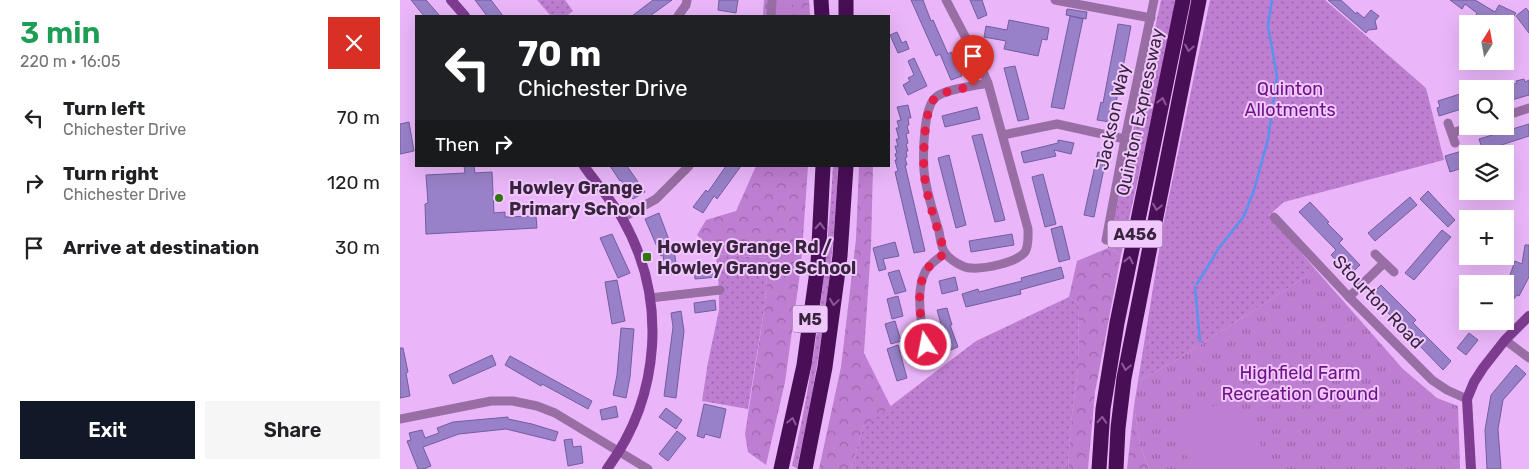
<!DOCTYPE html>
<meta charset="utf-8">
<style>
body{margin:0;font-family:Rubik,sans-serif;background:#f6f6f6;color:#202124;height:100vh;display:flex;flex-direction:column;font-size:19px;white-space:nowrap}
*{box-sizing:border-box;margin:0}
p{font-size:16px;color:#757577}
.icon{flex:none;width:28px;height:28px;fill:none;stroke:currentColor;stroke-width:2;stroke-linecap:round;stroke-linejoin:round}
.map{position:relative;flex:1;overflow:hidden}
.sheet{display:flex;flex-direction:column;background:#fff;width:400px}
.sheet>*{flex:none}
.hud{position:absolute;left:15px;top:15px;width:475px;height:152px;border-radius:0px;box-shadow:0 5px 20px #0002;background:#202124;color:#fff;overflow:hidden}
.needle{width:32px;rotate:11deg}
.tools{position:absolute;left:1059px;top:15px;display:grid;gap:10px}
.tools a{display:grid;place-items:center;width:55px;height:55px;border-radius:0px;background:#fff;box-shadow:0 5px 20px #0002;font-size:25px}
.pin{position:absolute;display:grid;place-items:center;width:42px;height:42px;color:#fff;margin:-51px -21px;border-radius:50% 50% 50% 0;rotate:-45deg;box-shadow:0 0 5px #0007}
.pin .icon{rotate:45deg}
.me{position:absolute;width:55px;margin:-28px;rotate:349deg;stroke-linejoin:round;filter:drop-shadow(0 0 4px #0008)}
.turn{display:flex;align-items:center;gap:18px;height:105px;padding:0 20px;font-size:22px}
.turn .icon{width:65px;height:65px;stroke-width:2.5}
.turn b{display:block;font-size:35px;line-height:42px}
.then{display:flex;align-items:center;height:48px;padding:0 20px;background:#0003;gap:10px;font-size:19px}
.round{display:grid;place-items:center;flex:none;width:52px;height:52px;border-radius:0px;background:#f6f6f6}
.headline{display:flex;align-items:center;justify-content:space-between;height:85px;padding:0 20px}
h1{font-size:30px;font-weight:600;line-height:38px;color:#1e9e55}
.primary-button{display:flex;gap:10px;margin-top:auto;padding:10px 20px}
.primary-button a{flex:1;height:58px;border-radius:0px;background:#111827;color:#fff;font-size:20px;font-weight:600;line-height:58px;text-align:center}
.primary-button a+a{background:#f6f6f6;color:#202124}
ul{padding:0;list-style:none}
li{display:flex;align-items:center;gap:15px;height:65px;padding:0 20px}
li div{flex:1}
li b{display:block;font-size:19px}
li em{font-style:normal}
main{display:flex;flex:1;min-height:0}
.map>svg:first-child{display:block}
.grass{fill:url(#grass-dots)}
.forest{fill:url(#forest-crowns)}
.park{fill:url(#park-tufts)}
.pitch{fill:#be7ed1}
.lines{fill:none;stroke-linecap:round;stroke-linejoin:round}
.stream{stroke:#5694f0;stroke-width:2.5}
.building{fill:#9881c8;stroke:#745ca0}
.street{stroke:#996ea5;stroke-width:9}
.secondary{stroke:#7e3c90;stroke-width:10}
.highway{stroke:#480e56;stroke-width:15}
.oneway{stroke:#8c5899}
.route{stroke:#e11d48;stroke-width:9;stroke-dasharray:0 16.2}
.poi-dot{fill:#317413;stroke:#f1c8fe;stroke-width:2}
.labels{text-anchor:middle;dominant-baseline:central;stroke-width:4;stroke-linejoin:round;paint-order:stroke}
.shield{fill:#f1c8fe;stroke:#705578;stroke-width:1}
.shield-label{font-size:16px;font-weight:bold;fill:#39243e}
.park-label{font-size:18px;fill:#701287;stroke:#f1c8fe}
.street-label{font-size:18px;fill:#39243e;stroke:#f1c8fe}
.poi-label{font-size:18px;font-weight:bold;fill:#39243e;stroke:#f1c8fe;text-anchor:start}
</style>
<main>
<section class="sheet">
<div class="headline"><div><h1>3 min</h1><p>220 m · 16:05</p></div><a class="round" style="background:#d93025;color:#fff"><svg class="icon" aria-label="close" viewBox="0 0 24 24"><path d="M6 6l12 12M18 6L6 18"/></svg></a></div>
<ul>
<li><svg class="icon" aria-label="left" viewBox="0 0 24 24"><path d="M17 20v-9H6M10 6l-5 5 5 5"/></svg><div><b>Turn left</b><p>Chichester Drive</p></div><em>70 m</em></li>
<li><svg class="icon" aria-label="right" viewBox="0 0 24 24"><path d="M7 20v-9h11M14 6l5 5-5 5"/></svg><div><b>Turn right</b><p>Chichester Drive</p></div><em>120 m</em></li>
<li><svg class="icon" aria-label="arrive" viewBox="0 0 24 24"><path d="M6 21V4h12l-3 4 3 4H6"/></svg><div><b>Arrive at destination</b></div><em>30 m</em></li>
</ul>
<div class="primary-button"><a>Exit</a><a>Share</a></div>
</section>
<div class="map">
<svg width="1129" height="469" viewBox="0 0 1129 469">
<defs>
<pattern id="grass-dots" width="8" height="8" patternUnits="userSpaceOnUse" patternTransform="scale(1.25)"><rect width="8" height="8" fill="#be7ed1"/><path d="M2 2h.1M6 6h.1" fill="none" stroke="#9b67ab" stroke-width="1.8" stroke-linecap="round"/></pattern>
<pattern id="forest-crowns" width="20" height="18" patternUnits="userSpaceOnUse" patternTransform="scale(1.25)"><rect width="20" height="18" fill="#be7ed1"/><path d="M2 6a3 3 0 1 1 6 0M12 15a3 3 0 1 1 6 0" fill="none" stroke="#9b67ab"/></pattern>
<pattern id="park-tufts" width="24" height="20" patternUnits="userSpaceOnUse" patternTransform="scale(1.25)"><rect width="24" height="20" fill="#be7ed1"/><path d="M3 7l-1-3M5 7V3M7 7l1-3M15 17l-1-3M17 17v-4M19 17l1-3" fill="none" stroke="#9b67ab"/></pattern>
</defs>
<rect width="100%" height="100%" fill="#eab6f9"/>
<g class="grass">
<path d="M137 0H165L173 11 167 16H151Z"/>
<path d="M761 0H778L721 255 708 248Z"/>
<path d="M810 0H925L1026 88 1044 160 884 202 869 215 916 270 775 361 738 381 764 220Z"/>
<path d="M433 166H438C434 268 419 368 397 468L392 466C415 368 427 268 433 166Z"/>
<path d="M316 254 368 258 365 304 348 409 302 401 308 362 319 310V290Z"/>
<path d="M669 297 679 304 678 368 670 432 668 469H451L463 427 576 341Z"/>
</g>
<g class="forest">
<path d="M378 0H409L410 16H377Z"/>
<path d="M356 166H408L401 266 385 382 366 465 348 452 345 434 365 304 368 258 316 254 297 235 306 220 336 211Z"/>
<path d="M459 166H473L471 247 464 353 491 407 463 427 451 469H419L441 367 456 239Z"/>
<path d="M708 248 721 255 695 392 688 469H668L670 432 678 368 679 304 669 297 677 261Z"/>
<path d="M734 406 740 445 749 469H727Z"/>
</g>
<g class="park">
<path d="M364 0H394L392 16H363Z"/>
<path d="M916 270 1003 369 1037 398 1058 406 1060 469H749L740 445 734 406 738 381 775 361Z"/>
</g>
<path class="pitch" d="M829 396 876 469H795L772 433Z"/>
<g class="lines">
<g class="stream">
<path d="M797 284 819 248 844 216 854 190 868 139 877 76 868 26 872 0"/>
<path d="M795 287 800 341"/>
</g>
</g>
<g class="building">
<path d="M11 0H26L40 16H24Z"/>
<path d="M75 0H91L103 16H87Z"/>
<path d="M253 0H272L250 16H232Z"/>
<path d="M319 0H338L336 13 318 10Z"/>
<path d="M511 0H523L531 21 533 20 548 54 551 52 562 76 551 80 540 54 536 56Z"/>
<path d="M570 0H582L587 15 578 19Z"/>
<path d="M928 0H941L956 14 957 12 964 18 971 10 979 16 975 21 977 29 968 30 966 33Z"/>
<path d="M1050 0H1075L1095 12 1099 5 1116 13 1108 25 1092 16 1087 24 1075 17 1077 13 1065 4 1062 9Z"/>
<path d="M1126 8 1129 12V33L1116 16Z"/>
<path d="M667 9 687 12 686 19 666 15Z"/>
<path d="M670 16 683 19 664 109 651 107Z"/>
<path d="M609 20 649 28 647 40 642 39 638 56 604 49 606 41 584 37 586 26 607 30Z"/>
<path d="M718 24 731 26 716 103 714 102 710 122 697 120 701 102 703 103Z"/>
<path d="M497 32 502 43 506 41 509 49 498 53 490 35Z"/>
<path d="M514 58 527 86 508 95 503 85 510 81 508 78 514 75 508 61Z"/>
<path d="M615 66 629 119 618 121 604 68Z"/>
<path d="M1124 79 1125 82 1129 80V95L1105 102V87L1117 83 1116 81Z"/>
<path d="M1068 84V107L1039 116 1037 108 1040 107 1038 101 1060 94Z"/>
<path d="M508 105 511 118H508L509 125 507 126 509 133 506 134 508 143 506 144 508 151H506L507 157 505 158 507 165H505L525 251 514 253 495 172 498 171 495 160H497L495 154 497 153 495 146H498L496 139H499L496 128H499L497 121 501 120 497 107Z"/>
<path d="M577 107 580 119 545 127 542 116Z"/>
<path d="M9 122 14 151 0 154V124Z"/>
<path d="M1129 124V136L1083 151 1079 139Z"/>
<path d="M582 134 605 220 595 222 572 136Z"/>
<path d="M658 140 674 143 671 154 654 150 656 156 624 163 621 152 658 143Z"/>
<path d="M1079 146 1081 154H1068V162L1064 163 1065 167 1050 172 1045 156Z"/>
<path d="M698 152 707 154 694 217 684 215Z"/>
<path d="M549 155 566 225 556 228 538 158Z"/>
<path d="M64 166H74L75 173 92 172 94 213 105 212V217L136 216 137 228 26 234 25 204 28 203 26 175 65 173Z"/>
<path d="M210 166H227L245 192 233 199 221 180 220 181Z"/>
<path d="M326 166H341L317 199 314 196 303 213 293 207 306 190 308 192Z"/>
<path d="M643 174 656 224 645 227 632 177Z"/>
<path d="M1028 191 1055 220 1048 227 1020 199Z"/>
<path d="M1010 197 1017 205 975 241 968 233Z"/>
<path d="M910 202 929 222 927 223 943 239 939 243 960 265 950 275 931 255 936 250 899 212Z"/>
<path d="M259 213 275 256 277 273 266 275 263 255 261 256 245 219Z"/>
<path d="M662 226 670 259 659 262 651 229Z"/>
<path d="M1042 230 1051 237 1014 280 1005 273Z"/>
<path d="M212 234 230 273 218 278 200 238Z"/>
<path d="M612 234 614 245 571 252 569 241Z"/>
<path d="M495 242 499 256 483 259 486 269 479 271 473 248Z"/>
<path d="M1125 245H1129V277L1119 296 1117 295 1105 310V289L1115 261 1122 264Z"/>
<path d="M317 266 318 277 295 279 294 268Z"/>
<path d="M661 267 664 278 620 290 621 294 566 307 562 294 578 289 579 292 602 286 622 281 621 278Z"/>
<path d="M499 270 506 291 495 294 488 273Z"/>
<path d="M555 277 558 290 542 294 539 281Z"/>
<path d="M217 280 225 321 212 324 205 282Z"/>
<path d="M981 285 1016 320 1013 323 1051 361 1043 370 971 295Z"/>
<path d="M498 296 503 316 492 319 487 299Z"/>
<path d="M315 300 316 310 295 313 294 303Z"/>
<path d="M547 308 552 325H550L558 347 548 351 541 332 543 331 537 310Z"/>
<path d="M281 311 284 331 276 398 264 396 273 327 271 313Z"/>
<path d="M495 321 501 341 491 344 485 324Z"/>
<path d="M221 328 234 329 230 377 226 398 213 395 217 375Z"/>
<path d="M1069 333 1078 340 1066 355 1057 348Z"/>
<path d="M498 345 507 378 497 381 487 349Z"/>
<path d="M0 348H3L8 372 6 373 10 396 0 398Z"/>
<path d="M92 355 96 365 53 384 49 375Z"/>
<path d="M110 356 192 401 188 409 142 384 141 386 105 365Z"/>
<path d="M1116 365 1126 374 1103 400 1098 429 1101 469H1087L1085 430 1091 395Z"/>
<path d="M304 404 326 409 320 438 305 434 304 438 297 436Z"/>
<path d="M216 406 218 417 202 420 200 410Z"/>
<path d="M266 408 282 420 276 429 259 417Z"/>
<path d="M108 417V419L132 424 158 432 155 441 106 429 59 434 23 447 31 466 24 469H18L7 441 11 440 9 433 22 430 25 438 39 433 37 428 53 422Z"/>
<path d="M277 431 286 438 268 461 259 454Z"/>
<path d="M172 439 173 447 181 446 183 463 168 466 164 440Z"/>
</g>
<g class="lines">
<g class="street">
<path d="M546 0 580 65 588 83 628 229C628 236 629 246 625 252 616 263 584 269 571 268 563 268 550 260 545 253 541 248 540 237 539 231 533 212 526 191 524 171 523 155 523 107 536 97 546 89 574 86 588 83"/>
<path d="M655 0 751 18"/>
<path d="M278 16 286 5 287 0"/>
<path d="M371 16 372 0"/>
<path d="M1105 116 1129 108"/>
<path d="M1048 123 1055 143"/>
<path d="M1052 133 1073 126"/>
<path d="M603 135 657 124 725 139"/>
<path d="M874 217 949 297 1032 380 1047 390 1067 399"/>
<path d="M222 218 256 199 289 166"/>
<path d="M706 240 725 139 754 0"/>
<path d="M975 254 994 272"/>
<path d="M949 297 984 263"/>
<path d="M250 298 320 290"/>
<path d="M1105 340 1129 358"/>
<path d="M521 350 526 345C521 324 515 292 525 272 528 265 539 258 545 253"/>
<path d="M0 419 91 401H113L137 406 155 413 248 469"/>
</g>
<g class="secondary">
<path d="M51 0 65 16"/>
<path d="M184 166C196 183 211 200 222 218 268 298 261 396 207 469"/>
<path d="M1071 469 1067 399 1074 382 1083 368 1105 340 1129 316"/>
</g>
<g class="highway">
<path d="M421 0 422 16"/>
<path d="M446 0V16"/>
<path d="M381 469 404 365 418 264 423 166"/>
<path d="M405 469 425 367 440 256 446 166"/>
<path d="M699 469 703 409 717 323 783 0"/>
<path d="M716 469 718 428 724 378 799 0"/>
</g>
</g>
<defs><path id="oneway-chevron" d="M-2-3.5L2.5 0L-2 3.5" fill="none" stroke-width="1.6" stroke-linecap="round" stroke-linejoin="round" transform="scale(1.25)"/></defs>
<g class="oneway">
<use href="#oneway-chevron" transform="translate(789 48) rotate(101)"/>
<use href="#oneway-chevron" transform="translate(762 101) rotate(-78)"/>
<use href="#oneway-chevron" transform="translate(757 207) rotate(101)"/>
<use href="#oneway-chevron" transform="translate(420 226) rotate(-87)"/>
<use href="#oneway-chevron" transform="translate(729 260) rotate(-78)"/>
<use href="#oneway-chevron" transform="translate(434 302) rotate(98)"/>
<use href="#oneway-chevron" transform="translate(726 367) rotate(101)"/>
<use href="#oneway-chevron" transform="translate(702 420) rotate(-86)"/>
<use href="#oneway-chevron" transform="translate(392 421) rotate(-78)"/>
</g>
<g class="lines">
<path class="route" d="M526 345C521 324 515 292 525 272 529 265 539 258 545 253 537 226 526 198 524 171 523 155 524 106 536 97 546 90 562 89 573 86"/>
</g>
<g class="poi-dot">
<circle cx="99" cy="198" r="5"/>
<rect x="242" y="252" width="10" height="10" rx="2.5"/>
</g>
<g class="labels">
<g class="shield">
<rect x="707.5" y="220.5" width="55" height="27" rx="4"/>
<rect x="392.5" y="305.5" width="35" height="27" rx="4"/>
</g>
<g class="shield-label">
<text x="735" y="234">A456</text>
<text x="410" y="319">M5</text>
</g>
<g class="park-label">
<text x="890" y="89">Quinton<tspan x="890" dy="21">Allotments</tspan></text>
<text x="900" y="373">Highfield Farm<tspan x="900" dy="21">Recreation Ground</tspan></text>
</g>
<g class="street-label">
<text transform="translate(740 112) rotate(-78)">Quinton Expressway</text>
<text transform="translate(713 117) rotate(-78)">Jackson Way</text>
<text transform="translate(978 302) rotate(46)">Stourton Road</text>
</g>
<g class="poi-label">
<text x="109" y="188">Howley Grange<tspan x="109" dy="21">Primary School</tspan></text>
<text x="257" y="247">Howley Grange Rd /<tspan x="257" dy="21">Howley Grange School</tspan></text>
</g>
</g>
</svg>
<div class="tools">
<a><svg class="needle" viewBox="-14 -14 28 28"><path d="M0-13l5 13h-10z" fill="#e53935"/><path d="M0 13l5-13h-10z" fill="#757577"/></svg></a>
<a><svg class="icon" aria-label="search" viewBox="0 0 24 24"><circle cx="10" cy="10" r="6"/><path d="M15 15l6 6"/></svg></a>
<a><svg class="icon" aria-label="layers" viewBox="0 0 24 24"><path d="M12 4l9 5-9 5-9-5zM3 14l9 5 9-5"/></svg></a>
<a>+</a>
<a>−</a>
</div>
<div class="pin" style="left:573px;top:86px;background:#d93025"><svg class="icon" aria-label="arrive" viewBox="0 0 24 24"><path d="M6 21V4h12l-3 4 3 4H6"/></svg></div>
<svg class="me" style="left:526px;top:345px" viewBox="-20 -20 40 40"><circle r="17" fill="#e11d48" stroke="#fff" stroke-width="3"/><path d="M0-11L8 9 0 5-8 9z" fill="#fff"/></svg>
<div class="hud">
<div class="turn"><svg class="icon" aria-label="left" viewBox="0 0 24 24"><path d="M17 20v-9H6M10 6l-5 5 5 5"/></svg><div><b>70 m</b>Chichester Drive</div></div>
<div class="then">Then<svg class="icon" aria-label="right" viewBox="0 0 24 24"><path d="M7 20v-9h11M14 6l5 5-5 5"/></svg></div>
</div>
</div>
</main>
